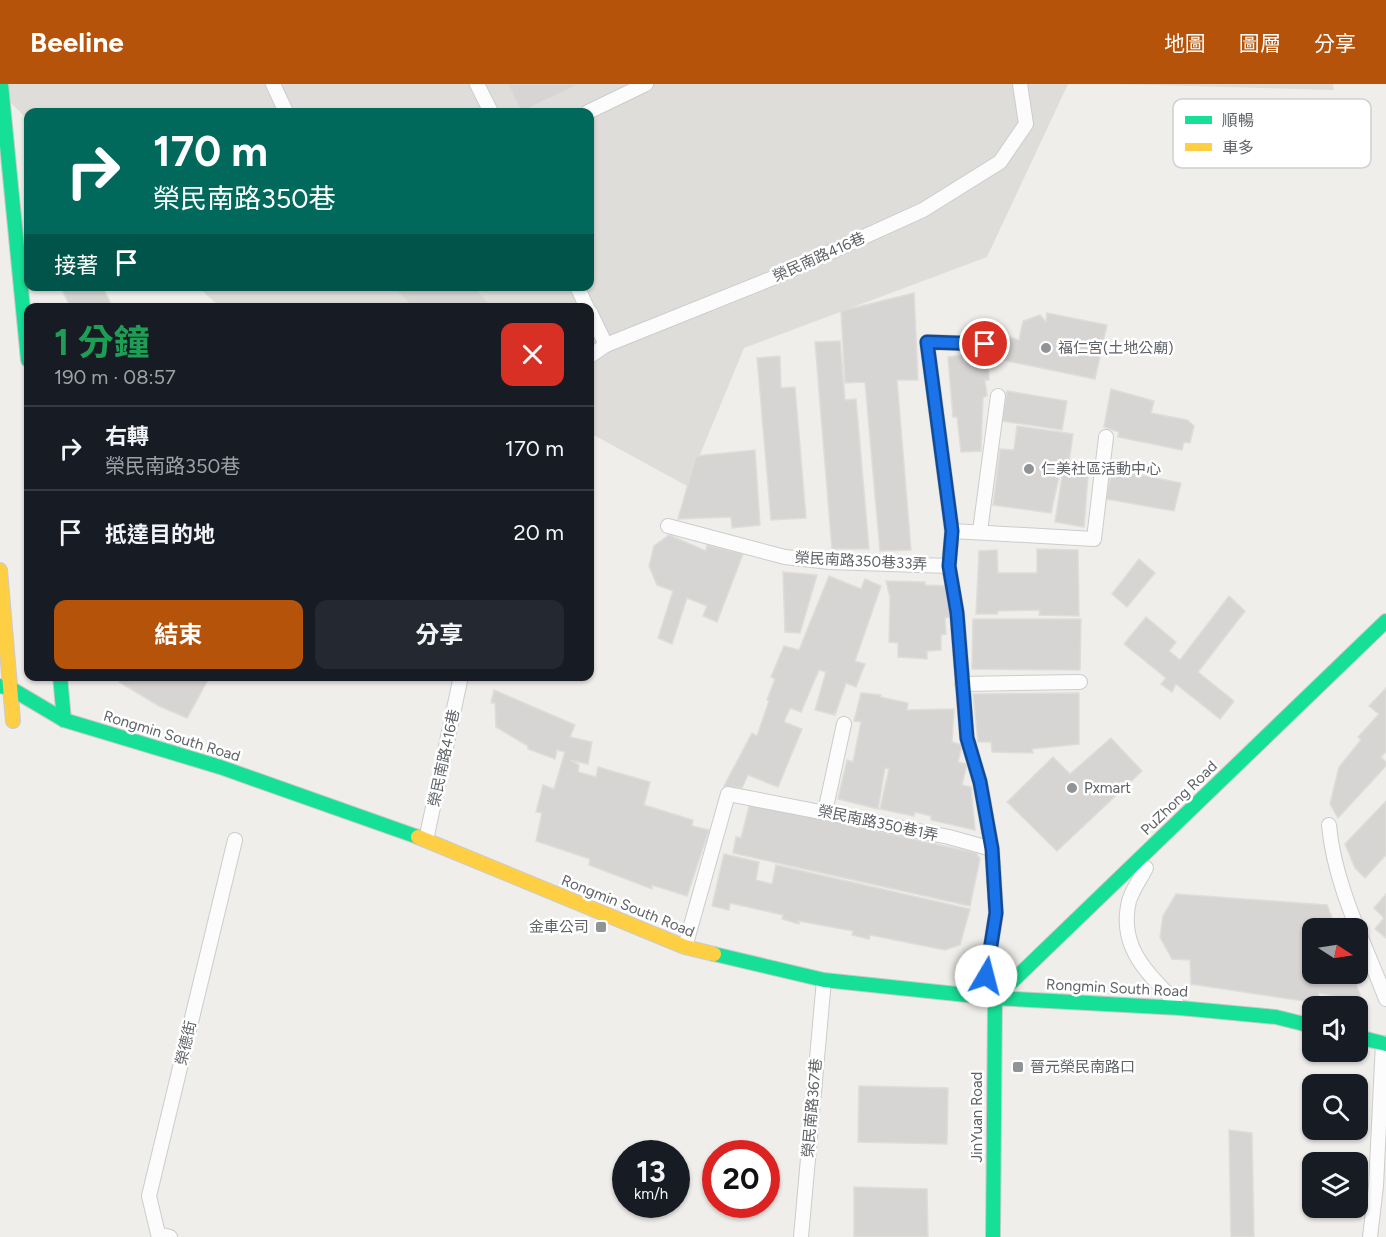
<!DOCTYPE html>
<html lang="zh-TW">
<meta charset="utf-8">
<style>
body{margin:0;font-family:Figtree,"Noto Sans TC",sans-serif;background:#242831;color:#f1f3f6;height:100vh;display:flex;flex-direction:column;font-size:22px;white-space:nowrap}
*{box-sizing:border-box;margin:0}
p{font-size:20px;color:#9ea1a6}
.icon{flex:none;width:33px;height:33px;fill:none;stroke:currentColor;stroke-width:2;stroke-linecap:round;stroke-linejoin:round}
.map{position:relative;flex:1;overflow:hidden}
.panel{position:absolute;left:24px;top:219px;width:570px;height:378px;display:flex;flex-direction:column;background:#171b24;border-radius:12px;box-shadow:0 2px 4px #0004}
.panel>*{flex:none}
.guide{position:absolute;left:24px;top:24px;width:570px;height:183px;border-radius:12px;box-shadow:0 2px 4px #0004;background:#00695c;color:#fff;overflow:hidden}
.needle{width:39px;rotate:102deg}
.controls{position:absolute;left:1302px;top:834px;display:grid;gap:12px}
.controls a{display:grid;place-items:center;width:66px;height:66px;border-radius:12px;background:#171b24;box-shadow:0 2px 4px #0004;font-size:30px}
.speed{position:absolute;left:612px;top:1056px;display:flex;gap:12px;font-size:30px;font-weight:700;text-align:center}
.speed>*{display:grid;place-content:center;width:78px;height:78px;border-radius:50%;background:#171b24;box-shadow:0 2px 4px #0004;line-height:1}
.speed small{font-size:15px;font-weight:400}
.speed .limit{border:9px solid #d22;background:#fff;color:#111}
.pin{position:absolute;display:grid;place-items:center;width:51px;height:51px;color:#fff;margin:-26px;border:3px solid #fff;border-radius:50%;box-shadow:0 2px 6px #0007}
.me{position:absolute;width:66px;margin:-33px;rotate:8deg;stroke-linejoin:round;filter:drop-shadow(0 0 4px #0008)}
.turn{display:flex;align-items:center;gap:21px;height:126px;padding:0 30px;font-size:27px}
.turn .icon{width:78px;height:78px;stroke-width:2.5}
.turn b{display:block;font-size:42px;line-height:51px}
.then{display:flex;align-items:center;height:57px;padding:0 30px;background:#0003;gap:12px;font-size:22px}
.round{display:grid;place-items:center;flex:none;width:63px;height:63px;border-radius:12px;background:#242831}
.head{display:flex;align-items:center;justify-content:space-between;height:102px;padding:0 30px}
h1{font-size:36px;font-weight:700;line-height:45px;color:#1e9e55}
.cta{display:flex;gap:12px;margin-top:auto;padding:12px 30px}
.cta a{flex:1;height:69px;border-radius:12px;background:#b45309;color:#fff;font-size:24px;font-weight:700;line-height:69px;text-align:center}
.cta a+a{background:#242831;color:#f1f3f6}
ul{padding:0;list-style:none}
li{display:flex;align-items:center;gap:18px;height:84px;padding:0 30px;border-top:2px solid #363941}
li div{flex:1}
li b{display:block;font-size:22px}
li em{font-style:normal}
header{display:flex;align-items:center;gap:36px;box-sizing:border-box;height:84px;padding:0 30px;background:#b45309;color:#fff}
header strong{font-size:28px}
nav{display:flex;gap:33px;margin-inline-start:auto;font-size:21px}
.map>svg:first-child{display:block}
.industrial{fill:#dfddda}
.building{fill:#d6d5d3;stroke:#deddd9;stroke-width:1.5}
.lines{fill:none;stroke-linecap:round;stroke-linejoin:round}
.lane-casing{stroke:#cbcccc;stroke-width:16}
.fast-casing{stroke:#cacacb;stroke-width:16}
.slow-casing{stroke:#cacacb;stroke-width:16}
.lane{stroke:#fdfcfc;stroke-width:14}
.fast{stroke:#16e098;stroke-width:14}
.slow{stroke:#ffcf43;stroke-width:14}
.route-casing{stroke:#114b97;stroke-width:15}
.route{stroke:#1a73e8;stroke-width:10}
.poi-dot{fill:#919496;stroke:#fff;stroke-width:2}
.labels{text-anchor:middle;dominant-baseline:central;stroke-width:5;stroke-linejoin:round;paint-order:stroke}
.street-label{font-size:15px;fill:#5f6368;stroke:#fff}
.poi-label{font-size:15px;fill:#5f6368;stroke:#fff;text-anchor:start}
.key{fill:#fff;stroke:#cfd0d2;stroke-width:1.5}
.key-label{font-size:16px;fill:#5f6368}
</style>
<header>
<strong>Beeline</strong>
<nav><a>地圖</a><a>圖層</a><a>分享</a></nav>
</header>
<div class="map">
<svg width="1386" height="1153" viewBox="0 0 1386 1153">
<rect width="100%" height="100%" fill="#efeeea"/>
<g class="industrial">
<path d="M8 0H1068L987 173 744 264 687 402 590 349V224L220 223 198 203 590 202V28H28V36L10 18Z"/>
<path d="M1116 0H1333L1334 6Z"/>
</g>
<g class="building">
<path d="M508 0H580L521 28Z"/>
<path d="M60 202H80L82 206 102 202 113 224H71Z"/>
<path d="M392 202H474L493 224H413Z"/>
<path d="M914 209 918 296H897L911 466 880 467 865 298 845 299 841 227Z"/>
<path d="M1047 229 1107 241 1095 295 988 273 994 249 1019 256 1023 237 1040 231 1046 238Z"/>
<path d="M840 257 845 316 856 315 869 465H832L815 258Z"/>
<path d="M963 271 964 277 988 274 989 296H985L987 312 983 313 981 367 961 368 957 333H953L948 273Z"/>
<path d="M780 272 781 304 795 303 806 434 771 436 757 274Z"/>
<path d="M1111 305 1154 317 1151 329 1187 336 1194 342 1190 359 1184 358 1182 366 1118 353 1119 348 1104 343Z"/>
<path d="M1007 307 1067 317 1062 346 1002 337Z"/>
<path d="M1017 342 1073 350 1068 386 1061 384 1051 429 993 421 1000 365 1014 366Z"/>
<path d="M755 366 760 441 732 444 731 433 678 435 696 372Z"/>
<path d="M1112 385 1181 399 1174 427 1106 415Z"/>
<path d="M1063 386 1088 391 1084 443 1055 438Z"/>
<path d="M669 451 706 467 707 461 743 470 717 538 703 532 707 522 687 514 672 560 658 554 673 507 657 501 649 482 654 462Z"/>
<path d="M1037 465 1078 466 1079 532 1039 531 1040 526 998 527 997 530H976L979 467 997 466 998 489H1037Z"/>
<path d="M1139 475 1155 489 1127 523 1112 510Z"/>
<path d="M783 488 817 491 800 549 785 548Z"/>
<path d="M829 492 861 505 865 495 881 502 855 577 865 580 856 603 846 599 835 631 815 626 826 588 819 586 801 628 790 624 784 638 802 645 778 703 748 691 742 704 724 702 752 649 757 652 769 617 767 616 775 595 771 593 784 562 799 566Z"/>
<path d="M886 497 925 498V501L948 502 950 533 945 534 946 550 941 551V566L927 567V575L898 573V559L889 558 890 513Z"/>
<path d="M1229 512 1245 527 1198 588 1234 617 1220 635 1176 600 1172 608 1161 600 1166 594 1124 560 1146 533 1176 558 1169 567 1180 576Z"/>
<path d="M973 535H1081L1080 586 972 585Z"/>
<path d="M121 592H210L187 634 159 622 119 598Z"/>
<path d="M1386 604V668L1381 673 1386 678V682L1338 734 1330 720 1339 683 1361 656 1358 653 1379 630 1369 622Z"/>
<path d="M494 606 575 641 570 653 592 658 588 680 570 676 579 681 578 688 596 693 598 683 650 698 644 721 693 736 692 742 709 746 687 812 652 801V805L589 781 590 775 536 757 542 729 536 728 543 701 554 705 565 668 557 666 555 675 528 665V662L496 643 495 619H491Z"/>
<path d="M861 609 881 611 880 613 908 619 907 626 954 625 952 658 962 661 958 678 967 680 962 701 971 703 975 746 931 736V732L915 728 914 732 880 725 889 685 885 684 878 725 838 715 847 676 853 678 861 638 854 637Z"/>
<path d="M1079 609V660L1032 665 1033 669 992 668 991 658H978L973 610Z"/>
<path d="M1111 654 1142 687 1057 767 1007 718 1053 673 1070 690Z"/>
<path d="M1386 717V771L1365 794 1355 784 1345 760Z"/>
<path d="M750 719 976 769 980 775 970 822 733 769 736 753 741 754Z"/>
<path d="M724 770 759 778 756 796 772 800 776 781 970 825 960 861 945 866 870 851 869 855 852 851 853 847 799 837V840L782 835 783 831 730 819 729 826 712 822Z"/>
<path d="M1176 810 1327 821 1336 844H1312V890H1352L1363 918 1319 909 1317 919 1191 900 1190 876 1172 875 1160 853 1163 832Z"/>
<path d="M1386 810V854L1375 845 1384 834 1374 824Z"/>
<path d="M859 1002 948 1004 947 1060 858 1058Z"/>
<path d="M1229 1046 1252 1049 1254 1153H1231Z"/>
<path d="M854 1103 927 1105 928 1153H854Z"/>
</g>
<g class="lines">
<defs>
<g id="lane">
<path d="M273 0 286 28"/>
<path d="M477 0 491 28"/>
<path d="M588 28 646 0"/>
<path d="M577 202 587 224"/>
<path d="M590 228 606 261"/>
<path d="M590 272 606 261 773 194 923 126 1000 78 1026 40 1020 0"/>
<path d="M668 442 785 473 830 478 949 482"/>
<path d="M952 447 1094 455 1106 353"/>
<path d="M980 447 998 312"/>
<path d="M962 600 1080 598"/>
<path d="M825 728 844 640"/>
<path d="M1329 741C1334 800 1365 860 1386 915"/>
<path d="M426 756 461 592"/>
<path d="M1146 784C1141 794 1132 806 1129 817 1118 864 1148 889 1177 920"/>
<path d="M685 863 728 710 949 753 992 765"/>
<path d="M983 913 996 829 992 765 980 698 967 654 957 529 949 482 952 447 927 258 985 260"/>
<path d="M170 1153 158 1150 149 1112 235 756"/>
<path d="M801 1153 824 896"/>
<path d="M1370 1153 1376 1102 1383 959"/>
</g>
<g id="fast">
<path d="M1 0 28 276"/>
<path d="M60 592 64 636"/>
<path d="M0 602 10 604 64 636 220 683 418 753"/>
<path d="M714 870 824 896 995 914 1180 924 1276 933 1312 942"/>
<path d="M995 914 1386 537"/>
<path d="M1358 953 1386 960"/>
<path d="M993 1153 995 914"/>
</g>
<g id="slow">
<path d="M0 486 13 637"/>
<path d="M418 753 685 863 714 870"/>
</g>
</defs>
<use href="#lane" class="lane-casing"/>
<use href="#fast" class="fast-casing"/>
<use href="#slow" class="slow-casing"/>
<use href="#lane" class="lane"/>
<use href="#fast" class="fast"/>
<use href="#slow" class="slow"/>
</g>
<g class="lines">
<defs>
<path id="route" d="M985 260 927 258 952 447 949 482 957 529 967 654 980 698 992 765 996 829 986 892"/>
</defs>
<use href="#route" class="route-casing"/>
<use href="#route" class="route"/>
</g>
<g class="poi-dot">
<circle cx="1046" cy="264" r="6"/>
<circle cx="1029" cy="385" r="6"/>
<circle cx="1072" cy="704" r="6"/>
<rect x="595" y="837" width="12" height="12" rx="3"/>
<rect x="1012" y="977" width="12" height="12" rx="3"/>
</g>
<g class="labels">
<g class="street-label">
<text transform="translate(819 173) rotate(-24)">榮民南路416巷</text>
<text transform="translate(861 477) rotate(3)">榮民南路350巷33弄</text>
<text transform="translate(172 652) rotate(17)">Rongmin South Road</text>
<text transform="translate(444 674) rotate(-78)">榮民南路416巷</text>
<text transform="translate(1179 714) rotate(-44)">PuZhong Road</text>
<text transform="translate(878 739) rotate(12)">榮民南路350巷1弄</text>
<text transform="translate(628 822) rotate(22)">Rongmin South Road</text>
<text transform="translate(1117 904) rotate(3)">Rongmin South Road</text>
<text transform="translate(186 959) rotate(-77)">榮德街</text>
<text transform="translate(812 1024) rotate(-85)">榮民南路367巷</text>
<text transform="translate(977 1033) rotate(-90)">JinYuan Road</text>
</g>
<g class="poi-label">
<text x="1058" y="264">福仁宮(土地公廟)</text>
<text x="1041" y="385">仁美社區活動中心</text>
<text x="1084" y="704">Pxmart</text>
<text x="589" y="843" text-anchor="end">金車公司</text>
<text x="1030" y="983">晉元榮民南路口</text>
</g>
</g>
<rect x="1173" y="15" width="198" height="69" rx="9" class="key"/>
<rect x="1185" y="32" width="27" height="8" fill="#16e098"/>
<rect x="1185" y="59" width="27" height="8" fill="#ffcf43"/>
<g class="key-label">
<text x="1222" y="42">順暢</text>
<text x="1222" y="69">車多</text>
</g>
</svg>
<div class="controls">
<a><svg class="needle" viewBox="-14 -14 28 28"><path d="M0-13l5 13h-10z" fill="#e53935"/><path d="M0 13l5-13h-10z" fill="#9ea1a6"/></svg></a>
<a><svg class="icon" aria-label="sound" viewBox="0 0 24 24"><path d="M4 9h4l5-4v14l-5-4H4zM17 9q2 3 0 6"/></svg></a>
<a><svg class="icon" aria-label="search" viewBox="0 0 24 24"><circle cx="10" cy="10" r="6"/><path d="M15 15l6 6"/></svg></a>
<a><svg class="icon" aria-label="layers" viewBox="0 0 24 24"><path d="M12 4l9 5-9 5-9-5zM3 14l9 5 9-5"/></svg></a>
</div>
<div class="speed"><div>13<small>km/h</small></div><div class="limit">20</div></div>
<div class="pin" style="left:985px;top:260px;background:#d93025"><svg class="icon" aria-label="arrive" viewBox="0 0 24 24"><path d="M6 21V4h12l-3 4 3 4H6"/></svg></div>
<svg class="me" style="left:986px;top:892px" viewBox="-20 -20 40 40"><circle r="19" fill="#fff"/><path d="M0-13L10 11 0 6-10 11z" fill="#1a73e8"/></svg>
<div class="guide">
<div class="turn"><svg class="icon" aria-label="right" viewBox="0 0 24 24"><path d="M7 20v-9h11M14 6l5 5-5 5"/></svg><div><b>170 m</b>榮民南路350巷</div></div>
<div class="then">接著<svg class="icon" aria-label="arrive" viewBox="0 0 24 24"><path d="M6 21V4h12l-3 4 3 4H6"/></svg></div>
</div>
<section class="panel">
<div class="head"><div><h1>1 分鐘</h1><p>190 m · 08:57</p></div><a class="round" style="background:#d93025;color:#fff"><svg class="icon" aria-label="close" viewBox="0 0 24 24"><path d="M6 6l12 12M18 6L6 18"/></svg></a></div>
<ul>
<li><svg class="icon" aria-label="right" viewBox="0 0 24 24"><path d="M7 20v-9h11M14 6l5 5-5 5"/></svg><div><b>右轉</b><p>榮民南路350巷</p></div><em>170 m</em></li>
<li><svg class="icon" aria-label="arrive" viewBox="0 0 24 24"><path d="M6 21V4h12l-3 4 3 4H6"/></svg><div><b>抵達目的地</b></div><em>20 m</em></li>
</ul>
<div class="cta"><a>結束</a><a>分享</a></div>
</section>
</div>
